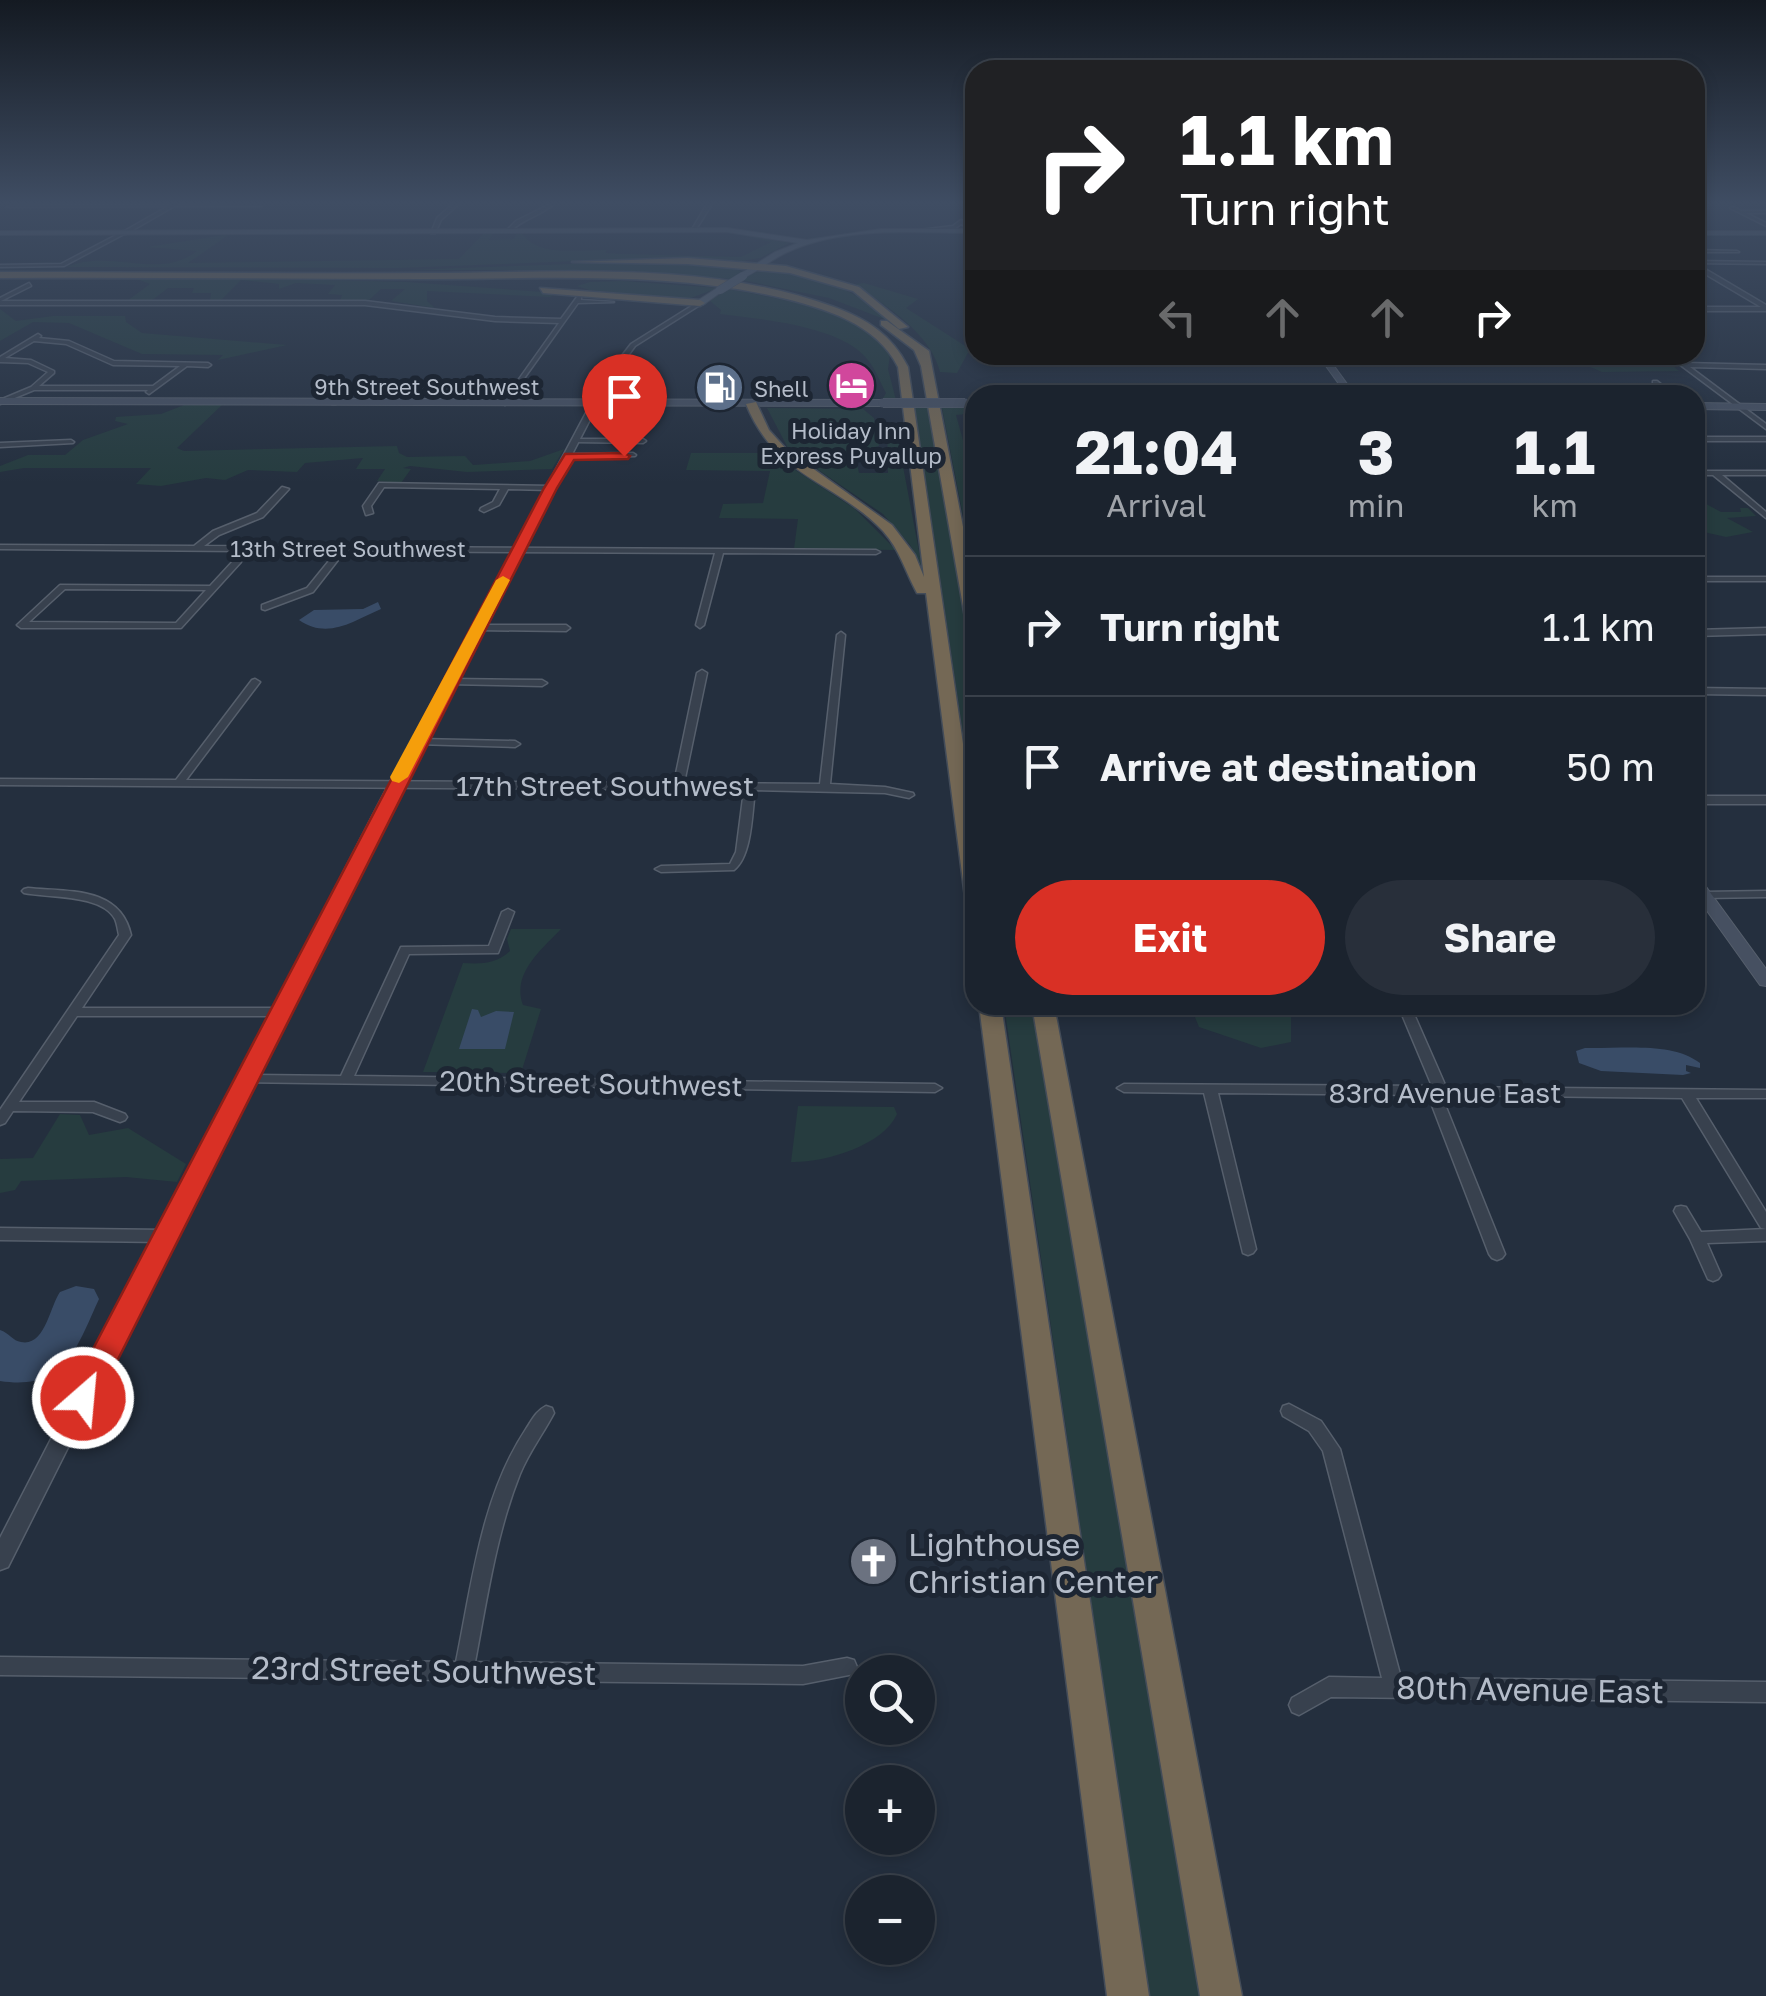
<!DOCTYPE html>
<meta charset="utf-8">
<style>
body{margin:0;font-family:"Golos Text",sans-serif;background:#282f3a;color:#f1f3f6;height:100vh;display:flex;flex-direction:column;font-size:38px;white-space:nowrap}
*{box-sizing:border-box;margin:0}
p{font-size:32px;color:#a0a4aa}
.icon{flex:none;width:55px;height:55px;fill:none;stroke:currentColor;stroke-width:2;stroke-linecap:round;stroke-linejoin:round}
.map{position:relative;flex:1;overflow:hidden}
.details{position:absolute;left:965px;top:385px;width:740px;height:630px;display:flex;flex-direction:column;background:#1b232e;border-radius:30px;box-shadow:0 5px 15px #0003,0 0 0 2px #39404a}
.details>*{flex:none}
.guide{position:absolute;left:965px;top:60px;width:740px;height:305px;border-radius:30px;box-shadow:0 5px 15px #0003,0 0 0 2px #39404a;background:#202124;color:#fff;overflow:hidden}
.buttons{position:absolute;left:845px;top:1655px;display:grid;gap:20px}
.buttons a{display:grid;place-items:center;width:90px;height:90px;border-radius:50%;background:#1b232e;box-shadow:0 5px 15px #0003,0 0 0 2px #39404a;font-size:50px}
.pin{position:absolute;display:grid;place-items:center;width:85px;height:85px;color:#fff;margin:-102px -42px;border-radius:50% 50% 50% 0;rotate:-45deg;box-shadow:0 0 10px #0007}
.pin .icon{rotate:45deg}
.me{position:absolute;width:110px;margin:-55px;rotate:27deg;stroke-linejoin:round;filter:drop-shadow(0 0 8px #0008)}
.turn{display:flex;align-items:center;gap:35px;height:210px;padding:0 50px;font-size:45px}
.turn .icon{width:130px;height:130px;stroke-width:2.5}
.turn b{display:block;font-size:70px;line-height:85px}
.lanes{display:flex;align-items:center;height:95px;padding:0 50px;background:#0003;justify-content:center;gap:50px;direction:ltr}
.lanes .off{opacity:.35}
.eta{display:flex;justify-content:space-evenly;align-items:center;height:170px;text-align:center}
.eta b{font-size:60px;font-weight:700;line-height:70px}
.button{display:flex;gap:20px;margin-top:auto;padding:20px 50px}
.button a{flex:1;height:115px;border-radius:60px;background:#d93025;color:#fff;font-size:40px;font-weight:700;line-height:115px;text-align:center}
.button a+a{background:#282f3a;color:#f1f3f6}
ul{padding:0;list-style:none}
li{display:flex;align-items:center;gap:30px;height:140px;padding:0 50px;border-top:2px solid #39404a}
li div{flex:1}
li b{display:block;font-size:38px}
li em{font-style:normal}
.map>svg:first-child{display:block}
.green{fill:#263c3f}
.water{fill:#394c67}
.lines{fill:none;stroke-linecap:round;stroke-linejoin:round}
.minor-casing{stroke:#565f6c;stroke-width:3}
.tertiary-casing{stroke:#565f6c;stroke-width:3}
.secondary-casing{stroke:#565f6c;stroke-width:2}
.primary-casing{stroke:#414a57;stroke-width:2}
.motorway-casing{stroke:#434c59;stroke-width:3}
.minor{fill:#38414e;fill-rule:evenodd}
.tertiary{fill:#38414e;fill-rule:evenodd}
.secondary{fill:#465061;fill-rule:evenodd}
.primary{fill:#56606e;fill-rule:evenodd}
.motorway{fill:#746855;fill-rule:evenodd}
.secondary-bridge-casing{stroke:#565f6c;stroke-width:10;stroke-linecap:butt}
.primary-bridge-casing{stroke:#414a57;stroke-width:9;stroke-linecap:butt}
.secondary-bridge{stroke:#465061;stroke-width:9}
.primary-bridge{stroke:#56606e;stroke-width:8}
.route{fill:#d93025;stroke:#8d1f18;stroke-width:2.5}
.slow{fill:#f59e0b}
.labels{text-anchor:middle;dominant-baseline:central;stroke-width:10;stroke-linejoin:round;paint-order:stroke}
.far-street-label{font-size:22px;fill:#b4bcc9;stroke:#1d2633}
.far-poi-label{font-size:22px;fill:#b4bcc9;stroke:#1d2633;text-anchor:start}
.street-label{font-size:28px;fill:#b4bcc9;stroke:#1d2633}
.near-poi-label{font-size:32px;fill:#b4bcc9;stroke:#1d2633;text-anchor:start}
.near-street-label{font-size:32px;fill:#b4bcc9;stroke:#1d2633}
</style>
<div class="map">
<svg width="1766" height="1996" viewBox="0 0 1766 1996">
<rect width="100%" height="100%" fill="#242f3e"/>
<g class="green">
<path d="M522 233C537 258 581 249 607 250L605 253 624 254 741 257 771 242 737 234 789 243 760 258 741 261 654 258 398 268 66 267C113 248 158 281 197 251L147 247 230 234 188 263 459 259 483 234H492L489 240 514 239 516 234Z"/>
<path d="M656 261 729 265 742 272 732 279 616 270H407Z"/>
<path d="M758 271C819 275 845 283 892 322L829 298 742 280Z"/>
<path d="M249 278 407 282 557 293 550 297 427 291V301L435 308 391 301 405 289H381L368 301H340L342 295 328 294 335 285 296 283 279 289V284L241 280 220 301 210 302 211 293H192L194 288H168L151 301H127L150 284 137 279Z"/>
<path d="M623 281 718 288 688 299 589 290 577 286 590 282Z"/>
<path d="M864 283 918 299 906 308 970 349 957 373 940 372C930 332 887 308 856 284Z"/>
<path d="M728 289C769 297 873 312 890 355L888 369 896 400H882L886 393C880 382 875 368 867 359 841 326 760 319 720 314L721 310 710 301Z"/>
<path d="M0 309 16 321 53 316H125L126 322 142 333 287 345 218 360 223 355 142 354 69 323 33 322 0 341Z"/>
<path d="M1562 355H1659L1679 371 1602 372Z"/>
<path d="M184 405H222L177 448 184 451 397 446 399 453 407 457 465 456 473 465 530 461 564 449 552 469 467 472 410 466 403 468 411 469 401 483 377 481 385 469H356L363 458 305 463 297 472 248 470 225 480 206 478 161 486 136 484 151 468H24L0 472V466L28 455H65L83 440 128 424 115 421 116 417 161 414Z"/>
<path d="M767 408 863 409 874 418 879 446 863 450 873 452 876 460H856L859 473H888L887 424H895L922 567 910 545 883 514 789 450Z"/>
<path d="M915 408H929L975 674V815Z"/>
<path d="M942 408H975V413L956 415 975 483V577Z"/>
<path d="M691 453H769L854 508 896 550 794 549 798 519 719 518 723 504 763 503 770 471 686 470Z"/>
<path d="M1695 498 1721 512H1741L1740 508H1748L1756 516 1727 518 1753 532 1726 537 1695 530Z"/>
<path d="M511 929H561C542 949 511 974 523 1005L541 1009 521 1073 423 1072 463 963C481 964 496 964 510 951L507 939Z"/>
<path d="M1004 1005H1031L1201 1996H1149Z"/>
<path d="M1190 1005H1285L1291 1017V1042L1261 1048 1199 1027Z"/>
<path d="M798 1106 894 1107 897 1114C883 1146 823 1163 791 1162Z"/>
<path d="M60 1114 80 1115 89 1135 128 1128 186 1164 177 1182 126 1177 21 1181 15 1190 0 1193V1159L33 1158Z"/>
</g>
<g class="water">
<path d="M378 602 381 609C353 621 328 640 299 620L314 610 363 609Z"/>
<path d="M472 1009 478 1010 481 1017 496 1011 514 1012 505 1049H459Z"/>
<path d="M1585 1048C1619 1049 1672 1041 1700 1063V1068L1686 1065V1071L1691 1073 1683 1075 1601 1071 1579 1063 1576 1051Z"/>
<path d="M76 1286 94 1289 99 1299C76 1349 65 1391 0 1381V1330C9 1333 13 1341 21 1342 45 1347 50 1306 60 1292Z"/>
</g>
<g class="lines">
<defs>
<g id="minor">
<path d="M259 204 261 206 7 207 9 206Z"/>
<path d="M550 204H554C540 216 522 219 510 232L506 231 516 221Z"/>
<path d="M1734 207 1741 211H1766V213H1746L1766 223V226L1730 208Z"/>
<path d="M122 232 126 233 64 266 0 267V265L61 264Z"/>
<path d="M1695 250 1737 251 1739 252H1695Z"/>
<path d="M1695 261 1766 262V264L1695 263Z"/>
<path d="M29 283 31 286 1 301H365L495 317 561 319 577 297H581V300L614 302 578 303 505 405 502 403 559 323 495 321 365 305H0V298Z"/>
<rect x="1695" y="307" width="71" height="4"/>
<path d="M38 334 41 336 39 338 69 341 114 361 208 363 211 365 208 367 187 366 149 394 146 392 148 390H34L0 404V400L31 387 48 372 28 363 0 362V357ZM34 341 66 344 113 365 180 366 153 386H39L54 373V371L31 360 5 358Z"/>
<path d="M1667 355H1674L1685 363 1766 365V369L1690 367 1766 424V429Z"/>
<path d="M1653 381H1657L1674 395H1667L1653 383Z"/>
<path d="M343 385 352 389 336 404H332V402L345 390 340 387Z"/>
<rect x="1695" y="437" width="71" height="4"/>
<path d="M578 439H643L646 441 643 443 576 442V440Z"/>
<path d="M71 440 74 442 73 443 0 447V443Z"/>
<path d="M633 453 636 455 635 456 570 458 567 456 570 454Z"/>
<path d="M1695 471H1766V475H1722L1766 512V518L1713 475H1695Z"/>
<path d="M379 483 551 486 555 488 551 490 508 489 499 505 484 512 480 510 481 508 493 502 500 489 384 487 371 506 373 513 366 515 363 506Z"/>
<path d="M282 487 289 489 263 517 219 535 204 546 876 550 880 552 876 554 723 553 704 625 700 628 696 625 715 553 345 551 313 592 265 610 262 609V605L307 588 337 551H250L240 556 241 562 181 628H21L17 625 60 585 210 586 234 560 233 553 240 551 0 549V545L194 546 213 531 257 513ZM65 589 206 590 176 623 29 622Z"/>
<rect x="1695" y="577" width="71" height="4"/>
<path d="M479 625H566L570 628 566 631 476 630V626Z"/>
<path d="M1766 628V634L1695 636V630Z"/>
<path d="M841 632 845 635 830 784 885 787 913 793 914 795 909 798 885 793 755 790C752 813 752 856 734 870L661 872 655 869 661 866 730 864 736 852 744 790 0 785V779L176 780 252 680 255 679 260 682 186 780 674 783 697 673 702 670 707 673 684 783 820 784 837 635Z"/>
<path d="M450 679 542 680 547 683 542 686 447 684 445 682Z"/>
<path d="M1695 688 1766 689V695L1695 694Z"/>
<path d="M419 739 515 741 520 744 515 747 416 744 414 742Z"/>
<path d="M28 888C68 892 120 886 131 935L82 1008H282L288 1012 282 1016H77L19 1102H94L125 1114 127 1117 125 1120 120 1122 93 1112 13 1111 5 1123 0 1125V1110L119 935C118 931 117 923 115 919 102 894 48 898 24 893L22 891 24 889Z"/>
<path d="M1766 891V897L1704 898 1698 895 1704 892Z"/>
<path d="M508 909 514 912 498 953 409 954 354 1076 935 1084 942 1088 935 1092 242 1082 240 1079 242 1076 247 1075 341 1076 401 947 489 946 502 912Z"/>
<path d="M1398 1005H1410L1446 1087 1766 1090V1098H1696L1766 1212V1229L1761 1228 1682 1098 1447 1095 1442 1097 1505 1254 1502 1258 1497 1260 1492 1258 1489 1254 1428 1095 1218 1093 1256 1249 1253 1253 1248 1255 1243 1253 1204 1093 1124 1092 1117 1088 1124 1084 1432 1086Z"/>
<path d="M1681 1206 1686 1207 1701 1232 1766 1229V1241L1707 1243 1721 1275 1718 1279 1713 1281 1708 1279 1690 1239 1674 1211 1676 1207Z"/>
<path d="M0 1228 166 1230 171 1232 173 1236 171 1240 166 1242 0 1240Z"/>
<path d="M1289 1404 1321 1421 1340 1449 1401 1678 1766 1682V1702L1331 1697 1299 1715 1292 1712 1289 1705 1292 1698 1329 1677 1382 1678 1323 1451 1309 1431 1283 1416 1281 1411 1283 1406Z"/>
<path d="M546 1406 552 1408 554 1413C543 1434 529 1452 520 1474 496 1534 487 1599 475 1662L803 1666 847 1658 854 1660 857 1667 854 1674 803 1684 0 1675V1657L456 1662C472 1584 481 1497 526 1429 532 1420 536 1411 546 1406Z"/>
</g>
<g id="tertiary">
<path d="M172 204H178L126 234 121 233Z"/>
<path d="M453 204H459L441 220 435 233H431L437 218Z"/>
<path d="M707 204H712L695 231H691Z"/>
<path d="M961 220 975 226V230L961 224 954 229 920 230 953 226Z"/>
<path d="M1695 263 1766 305V310L1695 268Z"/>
<path d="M698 302 703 303 635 346 611 379 401 784 8 1567 0 1570V1538L389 784 604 379 631 344Z"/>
<rect x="1695" y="796" width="71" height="8"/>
</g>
<g id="secondary">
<path d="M1318 355H1326L1355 395H1347Z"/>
<path d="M0 398 883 400 887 403 883 406 0 404Z"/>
<path d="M1695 403 1766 404V410L1695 409Z"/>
<path d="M1695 878 1701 880 1766 969V986L1760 985 1695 894Z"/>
</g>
<g id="primary">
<path d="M727 228 807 240 881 229H975V233C914 233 847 226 790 251 773 258 759 271 743 278L740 274 775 252 798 243 727 232 0 235V231Z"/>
<rect x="1695" y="231" width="71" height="4"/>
<path d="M717 288 724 290 703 305H697V301Z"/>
</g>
<g id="motorway">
<path d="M688 258 786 266 859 287 908 327 899 329 853 291 790 273 688 264 572 262Z"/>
<path d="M0 272C142 272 284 274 426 273 560 273 706 260 834 307 867 319 892 335 908 367L975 826V903L965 897 926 593H917C905 571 900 550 883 531 834 480 776 478 746 404L756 402 769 430 787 450 892 525 915 555 924 577 898 367C876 323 824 308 778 297 663 271 542 279 424 279 283 279 141 277 0 278Z"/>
<path d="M540 288 700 300 705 303 700 306 543 293Z"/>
<path d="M881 321H887L929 351 975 589V634L967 629 921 366 914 350 881 325Z"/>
<path d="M979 1005H1001L1149 1996H1107Z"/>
<path d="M1032 1005H1054L1242 1996H1200Z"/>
</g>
</defs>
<use href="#minor" class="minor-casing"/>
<use href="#tertiary" class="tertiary-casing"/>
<use href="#secondary" class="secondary-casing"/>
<use href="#primary" class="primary-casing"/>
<use href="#motorway" class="motorway-casing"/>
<use href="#minor" class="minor"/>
<use href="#tertiary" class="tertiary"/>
<use href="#secondary" class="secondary"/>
<use href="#primary" class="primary"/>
<use href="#motorway" class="motorway"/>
<defs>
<path id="secondary-bridge" d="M883 403H965"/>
<path id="primary-bridge" d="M720 290 743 276"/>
</defs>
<use href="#secondary-bridge" class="secondary-bridge-casing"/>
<use href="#primary-bridge" class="primary-bridge-casing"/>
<use href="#secondary-bridge" class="secondary-bridge"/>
<use href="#primary-bridge" class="primary-bridge"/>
</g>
<linearGradient id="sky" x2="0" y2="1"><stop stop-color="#141a22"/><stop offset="0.42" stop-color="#3f4d63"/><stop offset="1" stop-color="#3f4d63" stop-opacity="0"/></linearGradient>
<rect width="1766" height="483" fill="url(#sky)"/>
<path class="route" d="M624 453 630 456 628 459 574 460 557 488 94 1407 83 1410 72 1407 68 1398 72 1389 544 488 565 454Z"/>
<path class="slow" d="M503 576 510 580 408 777 399 783 392 781 390 777 496 580Z"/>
<defs>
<symbol id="hotel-disc" viewBox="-11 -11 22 22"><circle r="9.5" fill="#d1479c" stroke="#1d2633"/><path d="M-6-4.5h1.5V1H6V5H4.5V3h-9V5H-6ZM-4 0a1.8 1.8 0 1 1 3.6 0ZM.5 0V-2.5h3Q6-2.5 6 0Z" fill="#fff"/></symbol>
<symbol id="fuel-disc" viewBox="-11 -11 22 22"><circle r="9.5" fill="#5c6f8a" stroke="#1d2633"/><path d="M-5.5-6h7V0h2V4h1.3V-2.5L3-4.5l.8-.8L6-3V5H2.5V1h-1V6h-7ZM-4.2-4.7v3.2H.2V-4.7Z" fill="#fff"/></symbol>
<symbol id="church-disc" viewBox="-11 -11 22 22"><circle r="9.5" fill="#6b7280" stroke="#1d2633"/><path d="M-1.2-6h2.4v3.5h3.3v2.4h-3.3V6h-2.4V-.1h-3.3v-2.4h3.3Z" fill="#fff"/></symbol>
</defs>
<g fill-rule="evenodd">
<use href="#hotel-disc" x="824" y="358" width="55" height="55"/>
<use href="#fuel-disc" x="692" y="360" width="55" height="55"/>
<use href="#church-disc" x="846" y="1534" width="55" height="55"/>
</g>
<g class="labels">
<g class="far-street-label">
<text x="427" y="386">9th Street Southwest</text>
<text x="348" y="548">13th Street Southwest</text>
</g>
<g class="far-poi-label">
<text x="754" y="388">Shell</text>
<text x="851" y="430" text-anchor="middle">Holiday Inn<tspan x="851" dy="25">Express Puyallup</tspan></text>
</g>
<g class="street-label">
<text x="605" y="785">17th Street Southwest</text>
<text transform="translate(591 1083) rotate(1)">20th Street Southwest</text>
<text x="1445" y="1092">83rd Avenue East</text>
</g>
<g class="near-poi-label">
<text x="908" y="1544">Lighthouse<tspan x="908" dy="37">Christian Center</tspan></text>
</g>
<g class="near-street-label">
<text transform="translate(424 1670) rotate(1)">23rd Street Southwest</text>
<text transform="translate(1530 1689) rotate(1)">80th Avenue East</text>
</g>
</g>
</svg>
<div class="buttons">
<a><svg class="icon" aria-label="search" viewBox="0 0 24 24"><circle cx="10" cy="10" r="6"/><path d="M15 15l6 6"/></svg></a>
<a>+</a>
<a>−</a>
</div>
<div class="pin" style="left:624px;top:456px;background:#d93025"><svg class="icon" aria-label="arrive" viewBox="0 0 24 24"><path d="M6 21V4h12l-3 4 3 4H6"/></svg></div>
<svg class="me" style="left:83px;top:1398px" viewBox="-20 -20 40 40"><circle r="17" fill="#d93025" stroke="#fff" stroke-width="3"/><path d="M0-11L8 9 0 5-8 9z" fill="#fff"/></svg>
<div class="guide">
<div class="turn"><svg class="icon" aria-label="right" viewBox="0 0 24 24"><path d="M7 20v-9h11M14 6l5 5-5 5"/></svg><div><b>1.1 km</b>Turn right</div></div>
<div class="lanes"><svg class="icon off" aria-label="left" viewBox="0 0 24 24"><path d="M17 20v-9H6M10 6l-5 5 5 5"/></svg><svg class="icon off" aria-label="ahead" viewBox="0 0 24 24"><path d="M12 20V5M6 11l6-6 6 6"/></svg><svg class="icon off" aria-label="ahead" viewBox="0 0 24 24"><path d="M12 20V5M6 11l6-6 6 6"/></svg><svg class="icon" aria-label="right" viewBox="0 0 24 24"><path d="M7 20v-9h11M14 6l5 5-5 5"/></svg></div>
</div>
<section class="details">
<div class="eta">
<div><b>21:04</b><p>Arrival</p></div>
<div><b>3</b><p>min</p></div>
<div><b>1.1</b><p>km</p></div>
</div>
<ul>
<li><svg class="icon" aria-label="right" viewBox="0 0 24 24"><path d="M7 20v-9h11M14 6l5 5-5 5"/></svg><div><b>Turn right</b></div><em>1.1 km</em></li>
<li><svg class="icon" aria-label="arrive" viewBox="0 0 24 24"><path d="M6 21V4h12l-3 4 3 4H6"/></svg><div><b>Arrive at destination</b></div><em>50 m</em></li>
</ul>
<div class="button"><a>Exit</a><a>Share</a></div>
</section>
</div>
